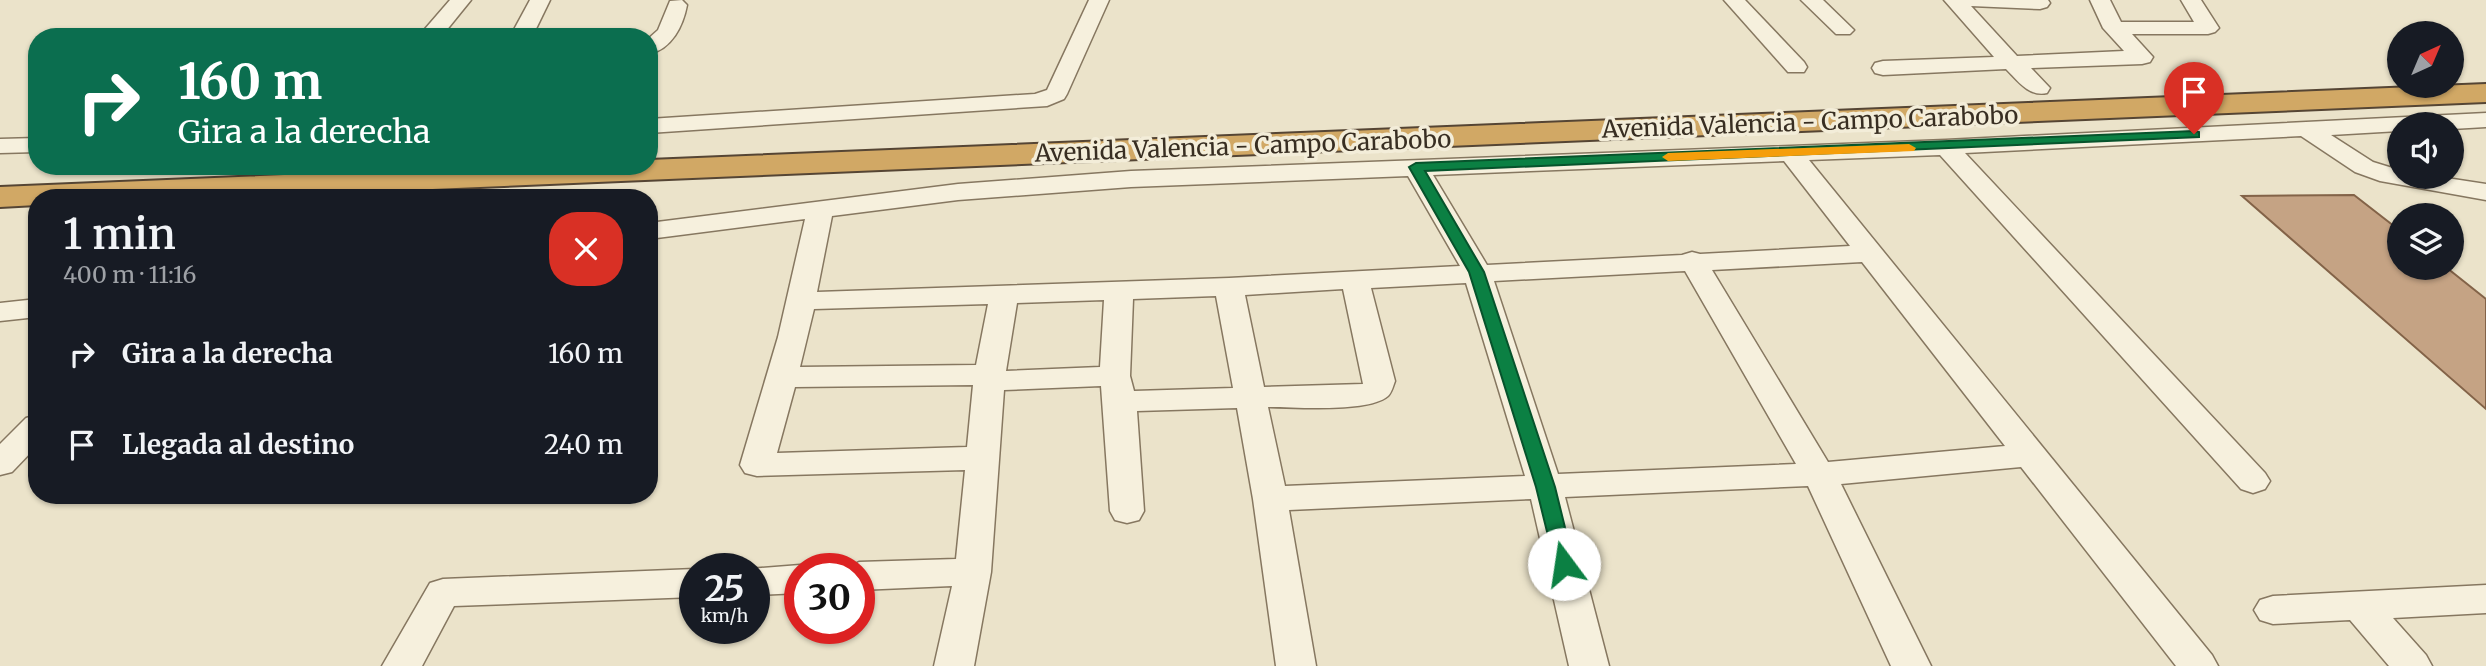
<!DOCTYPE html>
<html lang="es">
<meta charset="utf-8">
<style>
body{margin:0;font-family:Merriweather,serif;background:#242831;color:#f1f3f6;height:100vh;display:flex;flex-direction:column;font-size:26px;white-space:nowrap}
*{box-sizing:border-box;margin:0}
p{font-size:23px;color:#9ea1a6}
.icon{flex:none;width:38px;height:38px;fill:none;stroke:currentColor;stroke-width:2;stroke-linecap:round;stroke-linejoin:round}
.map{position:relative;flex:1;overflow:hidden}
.drawer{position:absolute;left:28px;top:189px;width:630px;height:315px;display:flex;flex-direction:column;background:#171b24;border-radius:28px;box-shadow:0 2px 5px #0004}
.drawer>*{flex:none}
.top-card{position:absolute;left:28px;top:28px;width:630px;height:147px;border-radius:28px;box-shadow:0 2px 5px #0004;background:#0b6e4f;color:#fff;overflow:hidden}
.needle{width:46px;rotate:44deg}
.tools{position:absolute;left:2387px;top:21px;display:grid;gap:14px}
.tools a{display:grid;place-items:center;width:77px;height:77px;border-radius:50%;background:#171b24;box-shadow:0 2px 5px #0004;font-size:35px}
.speed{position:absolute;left:679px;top:553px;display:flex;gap:14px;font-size:35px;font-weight:700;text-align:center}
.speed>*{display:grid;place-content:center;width:91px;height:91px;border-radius:50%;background:#171b24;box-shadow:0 2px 5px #0004;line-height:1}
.speed small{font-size:18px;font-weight:400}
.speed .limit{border:10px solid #d22;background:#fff;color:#111}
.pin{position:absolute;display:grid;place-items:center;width:60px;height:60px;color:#fff;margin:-72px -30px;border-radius:50% 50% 50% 0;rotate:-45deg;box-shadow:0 0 7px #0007}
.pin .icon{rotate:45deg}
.me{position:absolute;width:77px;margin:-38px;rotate:346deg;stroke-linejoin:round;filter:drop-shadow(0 0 5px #0008)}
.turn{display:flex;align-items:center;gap:24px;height:147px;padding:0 35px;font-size:32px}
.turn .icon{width:91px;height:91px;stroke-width:2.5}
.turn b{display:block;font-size:49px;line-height:60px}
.round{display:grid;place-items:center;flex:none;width:74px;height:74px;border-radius:28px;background:#242831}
.overview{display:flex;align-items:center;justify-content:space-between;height:119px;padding:0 35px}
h1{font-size:42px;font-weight:600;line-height:52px}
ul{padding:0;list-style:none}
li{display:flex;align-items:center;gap:21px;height:91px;padding:0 35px}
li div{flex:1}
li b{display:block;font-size:26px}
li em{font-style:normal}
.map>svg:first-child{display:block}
.building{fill:#c5a384;stroke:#836348;stroke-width:2}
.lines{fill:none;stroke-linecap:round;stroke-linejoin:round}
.minor-casing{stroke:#867760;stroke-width:3}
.highway-casing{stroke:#554534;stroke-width:4}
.minor{fill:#f6f0dd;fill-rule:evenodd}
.highway{fill:#d1a865;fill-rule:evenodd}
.route{fill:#0b8043;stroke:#07532c;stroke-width:2}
.slow{fill:#f59e0b}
.labels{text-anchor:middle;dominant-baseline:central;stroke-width:7;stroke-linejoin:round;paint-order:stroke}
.street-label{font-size:24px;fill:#382e22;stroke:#f3edd9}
</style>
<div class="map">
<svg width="2486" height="666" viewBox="0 0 2486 666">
<rect width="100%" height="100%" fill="#ebe3ca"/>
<path class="building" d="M2354 195 2399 230V268H2447L2486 299V409L2242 196Z"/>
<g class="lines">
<defs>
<g id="minor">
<path d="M450 0H471L441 37H418Z"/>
<path d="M530 0H550L532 37H510Z"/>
<path d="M1089 0H1109L1067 94 1064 99 1047 106 649 133V119L1035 94 1047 90Z"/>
<path d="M1724 0H1745L1804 62 1807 67 1804 72H1788Z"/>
<path d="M1801 0H1823L1854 30 1850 34H1836Z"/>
<path d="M1944 0H2048L2050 3 2047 7 2040 9 1971 6 2017 56 2124 51 2103 28 2090 0H2110L2121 22H2194L2181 0H2201L2219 28 2215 32 2208 34H2132L2153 57 2150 62 2142 64 2031 68 2050 88 2047 93C2029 97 2018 81 2006 69L1883 75 1875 73 1872 68 1875 63 1883 61 1994 57Z"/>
<path d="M670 1 682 0 687 5C683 26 672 49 649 54V38L658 30Z"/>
<path d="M2486 113V127L2452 129V124H2399V131L2331 135 2373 162 2399 170V177H2440L2486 184V200L2380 181 2355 172 2301 136 1965 153 2265 473 2270 481 2265 489 2253 493 2241 489 1940 155 1809 160 2212 655 2218 666H2176L2021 467 1841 484 1931 666H1891L1808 486 1565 497 1609 666H1569L1531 499 1289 510 1316 666H1276L1253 499 1237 408 1137 411 1144 511 1139 520 1127 523 1115 520 1110 511 1101 386 1004 390 991 572 974 666H934L952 586 859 590V569H845L859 562 956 559 965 470 757 476 745 473 740 465 778 337 805 219 649 239V223L958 184 1131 171 1946 140ZM1784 161 1850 246 1700 254 1692 252 1682 255 1487 265 1433 175ZM1408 176 1460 266 1229 278 817 292 832 216 958 200 1131 187ZM1862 262 2005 446 1828 462 1712 270ZM1685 271 1796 464 1558 474 1494 281ZM1466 283 1525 476 1285 486 1268 407C1295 407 1369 413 1388 396 1392 392 1393 386 1395 381L1371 288ZM1343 289 1363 384 1264 387 1245 295ZM1216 296 1233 388 1134 391 1130 376 1133 299ZM1104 300 1100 367 1006 371 1017 303ZM988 304 976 365 800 367 814 309ZM973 385 967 447 777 453 795 387Z"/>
<path d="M37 138V152L0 153V139Z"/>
<path d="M37 299V317L0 321V303Z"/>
<path d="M37 415V446L12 472 0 475V444L26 418Z"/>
<path d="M800 565 811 569H800V593L754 595V569H749Z"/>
<path d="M695 569V597L454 606 422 666H382L430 583 443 579Z"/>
<path d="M2486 585V613L2393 618 2426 655 2432 666H2389L2350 620 2273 624 2260 620 2254 610 2260 600 2273 596Z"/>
</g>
<path id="highway" d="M2486 84V102L220 198H37V205L0 207V187L500 166H649V160Z"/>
</defs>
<use href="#minor" class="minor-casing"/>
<use href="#highway" class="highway-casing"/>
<use href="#minor" class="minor"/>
<use href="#highway" class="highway"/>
</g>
<path class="route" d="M2194 131 2199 132V137L1425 171 1484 272 1555 487 1574 564 1571 569H1557L1555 564 1536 487 1469 272 1409 167 1416 163Z"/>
<path class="slow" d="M1909 144 1916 148 1914 151 1668 161 1662 157 1668 153Z"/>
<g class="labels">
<g class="street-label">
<text transform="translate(1810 122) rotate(-2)">Avenida Valencia - Campo Carabobo</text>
<text transform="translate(1243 146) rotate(-2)">Avenida Valencia - Campo Carabobo</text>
</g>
</g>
</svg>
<div class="tools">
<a><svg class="needle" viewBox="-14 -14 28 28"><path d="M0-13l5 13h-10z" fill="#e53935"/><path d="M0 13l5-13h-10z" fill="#9ea1a6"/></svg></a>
<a><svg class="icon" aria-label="sound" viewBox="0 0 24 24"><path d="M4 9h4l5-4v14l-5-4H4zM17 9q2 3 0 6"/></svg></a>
<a><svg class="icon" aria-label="layers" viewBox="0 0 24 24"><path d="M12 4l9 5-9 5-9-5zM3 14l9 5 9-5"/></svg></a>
</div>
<div class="speed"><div>25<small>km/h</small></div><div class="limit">30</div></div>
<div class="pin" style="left:2194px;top:134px;background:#d93025"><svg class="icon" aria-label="arrive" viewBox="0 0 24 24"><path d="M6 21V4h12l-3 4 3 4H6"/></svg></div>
<svg class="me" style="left:1564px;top:564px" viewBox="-20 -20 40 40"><circle r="19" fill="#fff"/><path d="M0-13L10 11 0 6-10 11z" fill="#0b8043"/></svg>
<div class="top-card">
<div class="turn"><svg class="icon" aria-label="right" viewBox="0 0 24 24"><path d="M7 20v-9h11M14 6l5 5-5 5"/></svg><div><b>160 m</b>Gira a la derecha</div></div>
</div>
<section class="drawer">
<div class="overview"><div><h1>1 min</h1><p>400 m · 11:16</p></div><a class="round" style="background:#d93025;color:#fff"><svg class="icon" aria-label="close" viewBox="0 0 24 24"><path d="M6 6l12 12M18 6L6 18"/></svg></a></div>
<ul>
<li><svg class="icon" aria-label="right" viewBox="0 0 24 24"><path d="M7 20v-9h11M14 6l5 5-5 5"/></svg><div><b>Gira a la derecha</b></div><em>160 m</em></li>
<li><svg class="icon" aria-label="arrive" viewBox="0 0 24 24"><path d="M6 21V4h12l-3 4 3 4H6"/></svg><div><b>Llegada al destino</b></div><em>240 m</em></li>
</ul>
</section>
</div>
